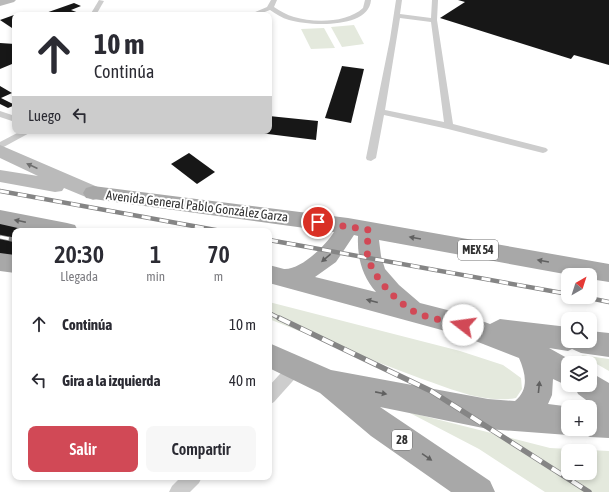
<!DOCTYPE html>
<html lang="es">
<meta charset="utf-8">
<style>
body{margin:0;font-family:"Asap Condensed",sans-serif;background:#f7f7f7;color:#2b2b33;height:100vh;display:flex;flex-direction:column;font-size:15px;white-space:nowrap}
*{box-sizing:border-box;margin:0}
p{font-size:13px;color:#7c7c81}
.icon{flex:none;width:22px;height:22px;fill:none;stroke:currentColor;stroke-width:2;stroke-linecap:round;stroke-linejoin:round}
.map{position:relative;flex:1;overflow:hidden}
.panel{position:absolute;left:12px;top:228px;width:260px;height:252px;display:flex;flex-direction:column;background:#fff;border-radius:8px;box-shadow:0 2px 6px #0003}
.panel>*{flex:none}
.top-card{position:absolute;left:12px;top:12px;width:260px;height:122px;border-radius:8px;box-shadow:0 2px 6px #0003;background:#fff;color:#2b2b33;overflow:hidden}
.needle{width:26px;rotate:39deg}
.controls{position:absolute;left:561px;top:268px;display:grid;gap:8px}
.controls a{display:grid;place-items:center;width:36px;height:36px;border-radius:8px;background:#fff;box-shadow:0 2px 6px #0003;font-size:20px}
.pin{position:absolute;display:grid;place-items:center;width:34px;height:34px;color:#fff;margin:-17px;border:2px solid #fff;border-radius:50%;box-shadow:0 1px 4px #0007}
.me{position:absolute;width:44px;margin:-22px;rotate:285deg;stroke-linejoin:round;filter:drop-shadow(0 0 3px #0008)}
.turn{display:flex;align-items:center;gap:14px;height:84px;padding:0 16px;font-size:18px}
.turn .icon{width:52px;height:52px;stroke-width:2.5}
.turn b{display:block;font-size:28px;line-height:34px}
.then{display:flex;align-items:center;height:38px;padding:0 16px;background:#0003;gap:8px;font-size:15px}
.eta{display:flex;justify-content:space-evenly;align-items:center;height:68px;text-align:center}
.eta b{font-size:24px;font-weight:600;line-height:28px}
.action{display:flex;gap:8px;margin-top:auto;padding:8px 16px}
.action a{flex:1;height:46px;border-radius:8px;background:#d14956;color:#fff;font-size:16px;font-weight:600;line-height:46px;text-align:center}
.action a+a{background:#f7f7f7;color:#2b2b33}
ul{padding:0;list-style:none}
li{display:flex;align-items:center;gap:12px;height:56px;padding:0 16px}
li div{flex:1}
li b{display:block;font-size:15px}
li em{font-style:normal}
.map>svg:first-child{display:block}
.green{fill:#e4e9dd;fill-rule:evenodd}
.building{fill:#171717}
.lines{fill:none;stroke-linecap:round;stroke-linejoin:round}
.lane{fill:#cdcdcd;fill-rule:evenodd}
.secondary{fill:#bababa;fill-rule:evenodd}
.primary{fill:#a8a8a8;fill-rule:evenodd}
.rail-far1-casing{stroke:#858585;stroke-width:4.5}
.rail-casing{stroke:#858585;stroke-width:5.5}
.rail-far1{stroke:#fff;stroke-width:3;stroke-dasharray:9;stroke-linecap:butt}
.rail{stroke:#fff;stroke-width:4;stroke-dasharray:12;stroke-linecap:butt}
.oneway{fill:#6e6e6e}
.oneway2{fill:#606060}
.route{stroke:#d14956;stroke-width:7;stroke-dasharray:0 12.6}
.labels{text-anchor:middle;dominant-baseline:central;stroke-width:4;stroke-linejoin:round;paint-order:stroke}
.shield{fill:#fff;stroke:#6e6e6e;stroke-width:1}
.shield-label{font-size:12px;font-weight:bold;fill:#303030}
.street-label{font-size:13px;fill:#303030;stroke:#fff}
</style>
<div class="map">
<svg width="609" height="492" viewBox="0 0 609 492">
<rect width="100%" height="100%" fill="#fff"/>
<g class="green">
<path d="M354 25 364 44 342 47 331 27Z"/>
<path d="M324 28 335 48 311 49 301 29Z"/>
<path d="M269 302 460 351 503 365 521 378 522 389 516 398C484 404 452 389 422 379 371 360 320 339 269 319Z"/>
<path d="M581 355 609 359V371Z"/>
<path d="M408 412 550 448 609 451V492H545L479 449ZM568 451H590V473H568Z"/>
</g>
<g class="building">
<path d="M458 0H609V65L574 55 571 59 440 18 465 2Z"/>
<path d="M74 3 81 6 71 10 79 13 77 15H40Z"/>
<path d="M14 15 15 30 0 20Z"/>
<path d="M0 43 15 44V67L12 64 0 69Z"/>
<path d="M342 66 364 69 351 123 325 118Z"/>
<path d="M0 86 12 93 1 98 15 105 8 108 0 104Z"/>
<path d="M269 116 318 121 316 140 252 132 269 131Z"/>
<path d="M189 153 215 172 197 184 171 164Z"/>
<path d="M0 222 42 231H15V260L0 257Z"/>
</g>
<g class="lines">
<g class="lane">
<path d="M99 0 104 1 96 15H90Z"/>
<path d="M271 0H277L274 7C280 11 287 15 294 17 314 23 347 23 363 8L365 0H371C369 29 310 26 289 20 282 18 276 14 270 10L257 15H248L267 7Z"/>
<path d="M396 0H402L400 14 431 18 432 0H438L437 20 453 124 546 148 548 150 546 152 543 153 448 129 384 115 376 158 371 161 367 160 366 158 390 39ZM400 18 431 22 444 122 385 110Z"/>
<path d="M0 111 15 116V122L0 117Z"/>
<path d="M21 131H33L0 149V142Z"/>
<path d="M295 361 300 363 302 368 300 373 274 402 269 405V386L290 363Z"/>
<path d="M181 477H202L199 483 190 492H169L172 486Z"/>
</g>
<g class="secondary">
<path d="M0 0H16L14 2 0 6Z"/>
<path d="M0 145 100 188 103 193 100 198 93 200 64 188 62 191 55 192 0 182V170L38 176 0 158Z"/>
</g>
<g class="primary">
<path d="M93 186 348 218 609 264V282L590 279V275H570L379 240 381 256 385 269 399 285 420 303 463 314 490 324 500 319 568 327V341H590V331L609 333V357L581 353 572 349 568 351 549 348 576 363H568V385H570L568 386 553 379 552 395 548 404 572 407H568V429H590V407L597 408 578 394 574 385H590V372L609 383V438L590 437 580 432 579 430 568 435 488 429 380 407 490 481 495 492H451L371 436 320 393 269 368V343L331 370 488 399 515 401C529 390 526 374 519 358L460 335 269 283V265C274 266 279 268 284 269 301 270 326 245 334 232L86 198 83 193 86 188ZM354 235 358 236C357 257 362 276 376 292L315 277 336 262Z"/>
<path d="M0 210 67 223 75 225 78 231H31L0 224Z"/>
<path d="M0 253 15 255V273L0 271Z"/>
</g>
<defs>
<g id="rail-far1">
<path d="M0 191 221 231"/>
<path d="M0 237 15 240"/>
<path d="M269 240 568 294"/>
<path d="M584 297 609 302"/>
<path d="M269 313 281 319"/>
</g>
<path id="rail" d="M279 318 431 391 589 492"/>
</defs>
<use href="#rail-far1" class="rail-far1-casing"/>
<use href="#rail" class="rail-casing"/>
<use href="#rail-far1" class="rail-far1"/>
<use href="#rail" class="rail"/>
</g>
<defs><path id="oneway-solid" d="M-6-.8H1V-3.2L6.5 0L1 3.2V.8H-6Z"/></defs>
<use class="oneway" href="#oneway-solid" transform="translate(32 166) rotate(-156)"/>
<g class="oneway2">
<use href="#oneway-solid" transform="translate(20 221) rotate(-168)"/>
<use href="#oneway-solid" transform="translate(415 238) rotate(-170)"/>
<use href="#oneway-solid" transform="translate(326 258) rotate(140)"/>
<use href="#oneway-solid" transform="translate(543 261) rotate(-170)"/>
<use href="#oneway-solid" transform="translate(372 301) rotate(-165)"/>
<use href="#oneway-solid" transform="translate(539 387) rotate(-84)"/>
<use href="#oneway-solid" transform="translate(381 393) rotate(11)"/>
<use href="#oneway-solid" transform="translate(427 457) rotate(34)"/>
</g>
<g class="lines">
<path class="route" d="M318 222 369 230C368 239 366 249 368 258 374 278 395 300 413 311 423 317 450 322 463 325"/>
</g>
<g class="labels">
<g class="shield">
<rect x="458" y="240" width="40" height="20" rx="3"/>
<rect x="392" y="430" width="20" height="20" rx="3"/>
</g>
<g class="shield-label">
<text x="478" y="250">MEX 54</text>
<text x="402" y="440">28</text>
</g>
<g class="street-label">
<text transform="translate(197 206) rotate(7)">Avenida General Pablo González Garza</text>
</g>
</g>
</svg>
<div class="controls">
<a><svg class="needle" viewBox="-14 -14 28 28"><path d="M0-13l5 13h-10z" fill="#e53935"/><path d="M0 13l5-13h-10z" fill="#7c7c81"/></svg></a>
<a><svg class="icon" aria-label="search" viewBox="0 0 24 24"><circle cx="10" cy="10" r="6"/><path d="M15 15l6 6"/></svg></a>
<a><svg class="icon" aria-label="layers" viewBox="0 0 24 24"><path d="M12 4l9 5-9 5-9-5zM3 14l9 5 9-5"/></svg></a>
<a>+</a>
<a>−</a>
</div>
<div class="pin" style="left:318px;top:222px;background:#d93025"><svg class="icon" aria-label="arrive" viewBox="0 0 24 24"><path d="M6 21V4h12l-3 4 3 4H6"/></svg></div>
<svg class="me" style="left:463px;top:325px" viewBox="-20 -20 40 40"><circle r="19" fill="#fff"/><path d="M0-13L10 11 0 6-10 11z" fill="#d14956"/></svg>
<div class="top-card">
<div class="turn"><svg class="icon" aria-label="ahead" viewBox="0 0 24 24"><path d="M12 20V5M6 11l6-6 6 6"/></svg><div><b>10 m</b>Continúa</div></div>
<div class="then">Luego<svg class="icon" aria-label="left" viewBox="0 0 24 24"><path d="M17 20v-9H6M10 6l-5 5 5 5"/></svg></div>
</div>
<section class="panel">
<div class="eta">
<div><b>20:30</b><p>Llegada</p></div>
<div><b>1</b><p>min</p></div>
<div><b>70</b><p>m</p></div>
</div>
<ul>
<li><svg class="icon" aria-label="ahead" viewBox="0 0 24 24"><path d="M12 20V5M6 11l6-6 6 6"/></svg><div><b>Continúa</b></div><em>10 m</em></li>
<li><svg class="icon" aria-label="left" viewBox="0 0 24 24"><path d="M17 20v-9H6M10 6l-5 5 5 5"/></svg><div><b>Gira a la izquierda</b></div><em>40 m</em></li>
</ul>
<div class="action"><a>Salir</a><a>Compartir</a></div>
</section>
</div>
